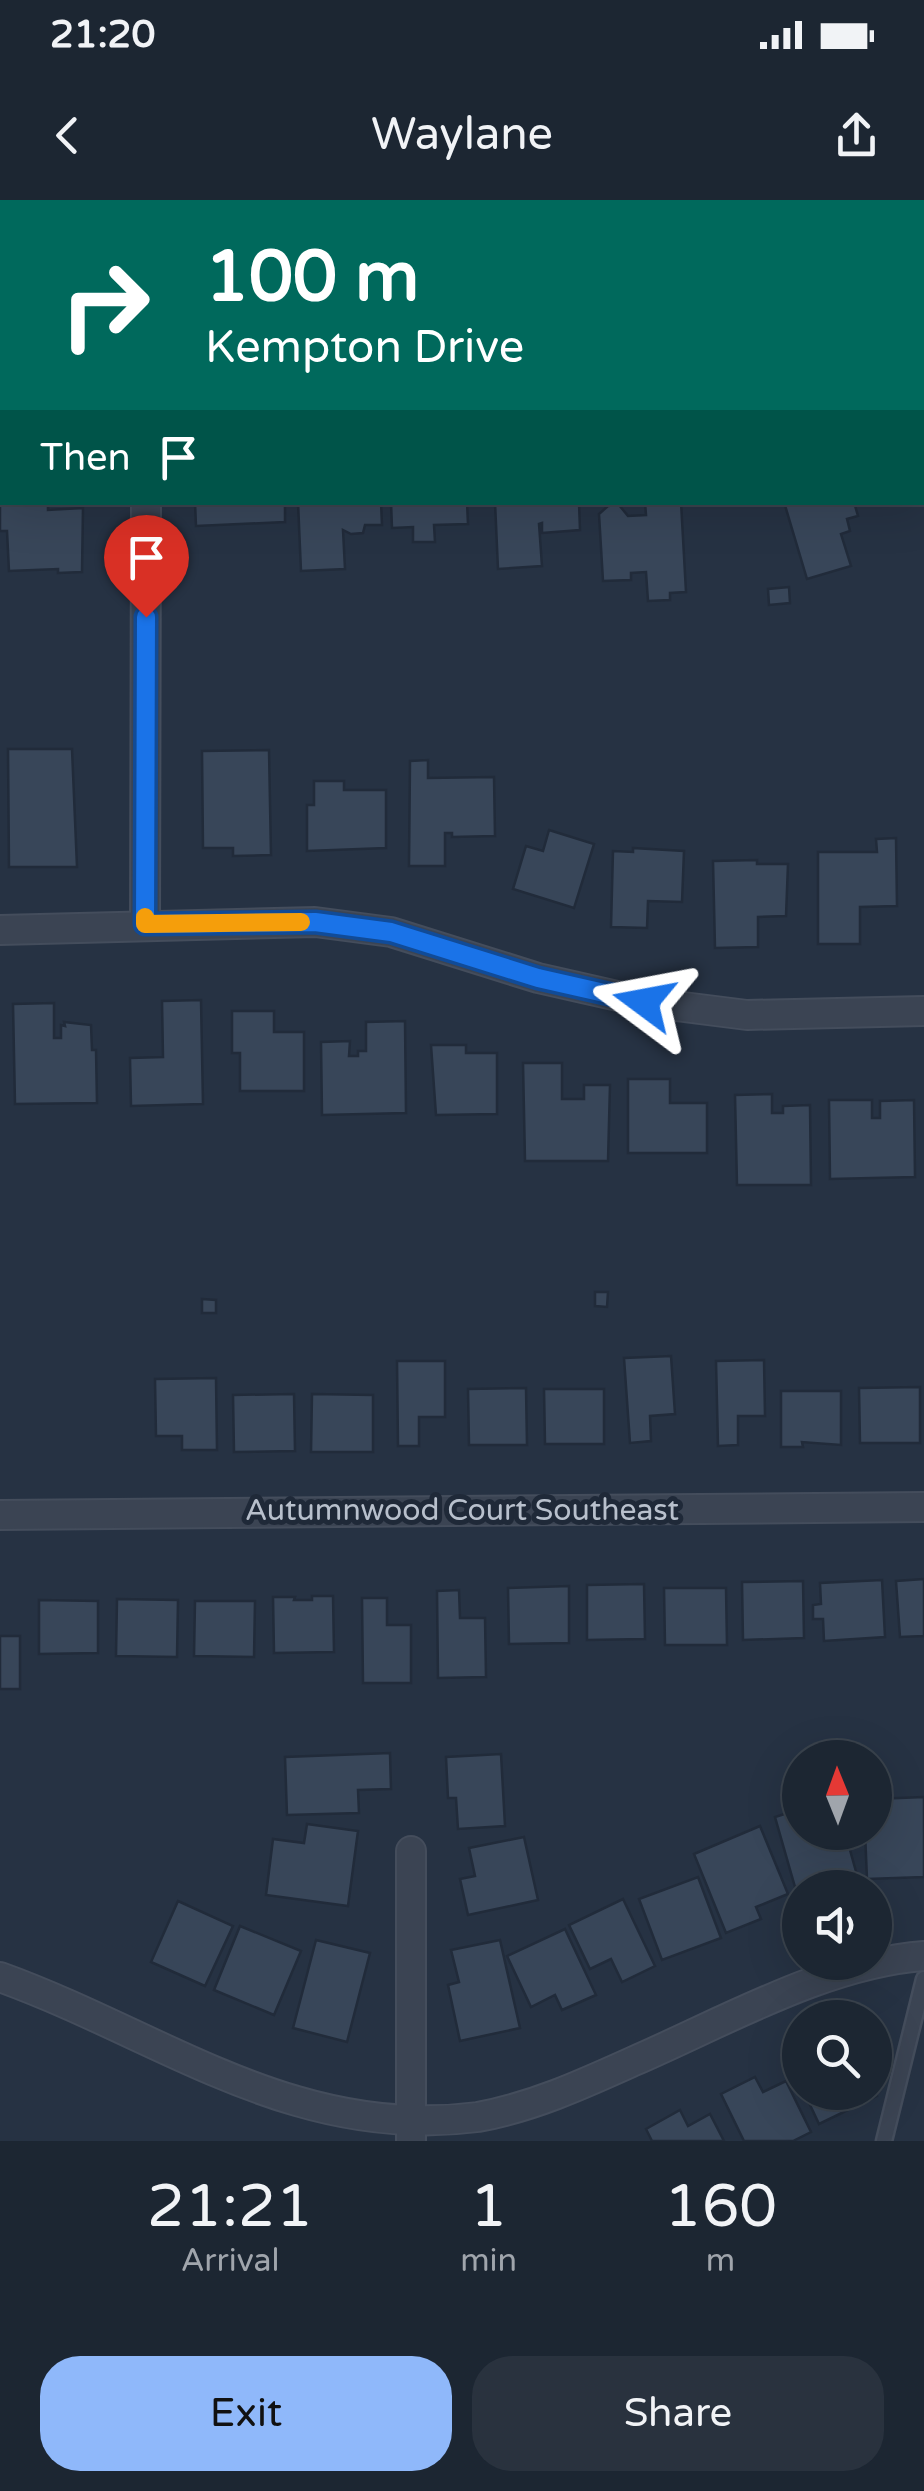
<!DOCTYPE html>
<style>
body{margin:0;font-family:"Varela Round",sans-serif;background:#29323e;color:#f1f3f6;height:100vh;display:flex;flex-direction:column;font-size:38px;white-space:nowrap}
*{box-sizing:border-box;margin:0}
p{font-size:32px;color:#a0a5ac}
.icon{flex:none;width:55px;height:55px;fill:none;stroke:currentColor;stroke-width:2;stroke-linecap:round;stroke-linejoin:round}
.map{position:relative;height:1941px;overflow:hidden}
.panel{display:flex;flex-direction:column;background:#1c2632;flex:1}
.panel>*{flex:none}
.banner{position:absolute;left:0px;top:0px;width:925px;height:305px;box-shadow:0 10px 40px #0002,0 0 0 2px #3a434d;background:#00695c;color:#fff;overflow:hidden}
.needle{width:65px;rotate:359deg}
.buttons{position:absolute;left:782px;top:1540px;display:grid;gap:20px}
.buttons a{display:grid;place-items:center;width:110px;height:110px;border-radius:50%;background:#1c2632;box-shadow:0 10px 40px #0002,0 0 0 2px #3a434d;font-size:50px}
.pin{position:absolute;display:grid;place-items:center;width:85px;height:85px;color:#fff;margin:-102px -42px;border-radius:50% 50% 50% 0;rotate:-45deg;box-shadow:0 0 10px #0007}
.pin .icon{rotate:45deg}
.me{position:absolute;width:110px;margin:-55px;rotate:283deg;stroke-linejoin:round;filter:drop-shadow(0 0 8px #0008)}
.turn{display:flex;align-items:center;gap:35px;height:210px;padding:0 40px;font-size:45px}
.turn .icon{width:130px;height:130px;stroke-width:2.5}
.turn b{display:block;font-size:70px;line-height:85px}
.then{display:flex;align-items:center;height:95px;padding:0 40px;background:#0003;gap:20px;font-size:38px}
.eta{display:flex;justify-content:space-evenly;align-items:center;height:170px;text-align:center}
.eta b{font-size:60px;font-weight:600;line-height:70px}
.primary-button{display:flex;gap:20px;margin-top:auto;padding:20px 40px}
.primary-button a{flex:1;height:115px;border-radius:40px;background:#8fb8fa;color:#111;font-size:40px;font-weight:600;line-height:115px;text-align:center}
.primary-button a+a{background:#29323e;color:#f1f3f6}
.status{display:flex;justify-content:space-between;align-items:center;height:70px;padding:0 50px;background:#1c2632;direction:ltr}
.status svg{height:28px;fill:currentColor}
header{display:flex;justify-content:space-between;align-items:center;height:130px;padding:0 40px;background:#1c2632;font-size:45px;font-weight:600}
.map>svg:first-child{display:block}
.building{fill:#384659;stroke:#212b3a;stroke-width:2.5}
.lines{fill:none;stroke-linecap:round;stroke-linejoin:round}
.lane-casing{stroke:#444d5c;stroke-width:19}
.street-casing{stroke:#444d5c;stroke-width:32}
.lane{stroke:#3b4453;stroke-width:14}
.street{stroke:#3b4453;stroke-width:28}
.route-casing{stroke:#114b97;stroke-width:25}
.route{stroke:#1a73e8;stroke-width:18}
.slow{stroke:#f59e0b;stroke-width:18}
.labels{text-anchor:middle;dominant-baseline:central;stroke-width:10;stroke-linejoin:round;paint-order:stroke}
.street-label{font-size:30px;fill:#b8c0cc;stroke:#1f2938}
</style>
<div class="status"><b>21:20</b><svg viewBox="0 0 49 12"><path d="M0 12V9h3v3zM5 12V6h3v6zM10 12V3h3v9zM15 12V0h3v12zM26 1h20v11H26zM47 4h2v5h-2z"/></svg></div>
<header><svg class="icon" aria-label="back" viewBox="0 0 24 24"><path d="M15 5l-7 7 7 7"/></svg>Waylane<svg class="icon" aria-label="share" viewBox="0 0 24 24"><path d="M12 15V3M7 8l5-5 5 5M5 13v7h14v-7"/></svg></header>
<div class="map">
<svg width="924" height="1941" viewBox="0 0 924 1941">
<rect width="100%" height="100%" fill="#263243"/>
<g class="building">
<rect x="6" y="0" width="75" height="2"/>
<rect x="105" y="0" width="45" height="2"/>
<rect x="323" y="0" width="50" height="2"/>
<rect x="541" y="0" width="47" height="2"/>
<path d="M922 59H924L922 132Z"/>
<path d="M0 291 2 302H48V310L83 308 82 372 58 373V369L9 371 7 331H0Z"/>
<path d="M195 302H285V322L196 326Z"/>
<path d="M298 302H381L382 325H365L363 333 351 334 343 330 345 369 301 371Z"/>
<path d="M391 302H467L468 324 434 325 435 342H413V327L392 328Z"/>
<path d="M495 302H579L580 330 542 333V323L539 324 542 366 498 369Z"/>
<path d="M645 302H681L686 392 670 393V400L648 401 646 372 631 373V380L603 381 599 314 608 306 619 305 628 316 646 315Z"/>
<path d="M784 302H854L858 316 847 319 850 331 841 334 851 366 807 379Z"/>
<path d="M789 387 790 403 769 405 768 389Z"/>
<path d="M8 549H72L77 667H9Z"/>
<path d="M269 550 271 655 233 656V648H203L202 551Z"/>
<path d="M428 560V578L494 577 495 636 452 637V633H445V666H409L410 561Z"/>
<path d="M314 581H344V590H386V648L307 651V605H314Z"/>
<path d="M549 630 594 644 574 708 513 689 526 646 543 651Z"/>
<path d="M896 638 897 706 860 707V744H818V652H877L876 639Z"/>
<path d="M633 648 684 651 682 702 648 701 647 728 611 727 613 651 633 652Z"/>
<path d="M757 660V664H788L786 716 758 717V747L715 748 713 661Z"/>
<path d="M201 800 203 904 131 906 130 858 163 857 162 801Z"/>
<path d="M54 803V838H61V825L65 826 64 822 91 825 92 850H96L97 903 15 904 13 804Z"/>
<path d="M232 811H274V832H304V891H240V853H232Z"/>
<path d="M405 821 406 913 322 915 321 842 350 841 349 856H358V851H366V822Z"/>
<path d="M431 845H466V853H497V914L436 915Z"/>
<path d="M523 863H562V899H584V885H610L608 961H525Z"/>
<path d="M628 879H670V903H707V953H628Z"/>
<path d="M772 894V913H783V906L810 905 811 985H737L735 895Z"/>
<path d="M829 900H872V918H880V901L914 900 915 977 830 979Z"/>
<path d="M595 1092H608L607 1107 595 1106Z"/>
<path d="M202 1099 216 1100V1113H202Z"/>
<path d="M671 1156 675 1214 650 1216 651 1241 630 1243 624 1158Z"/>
<path d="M764 1160 765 1216H738V1245L718 1246 716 1161Z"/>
<path d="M397 1161H445V1217H419V1246H398Z"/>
<path d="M216 1178 217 1250H182V1236H156L155 1179Z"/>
<path d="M920 1187V1243H860L859 1188Z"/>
<path d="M526 1188 527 1245H469L468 1189Z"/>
<path d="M544 1189H604V1244H545Z"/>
<path d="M781 1191H841V1245L802 1242 803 1247H781Z"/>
<path d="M294 1194 295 1251 234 1252 233 1195Z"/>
<path d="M312 1194 373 1195V1252H311Z"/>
<path d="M924 1379V1436L900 1437 896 1381Z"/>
<path d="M882 1380 885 1437 824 1441 823 1419H813V1405L821 1404 820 1383Z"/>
<path d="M803 1381 804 1438 743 1440 742 1382Z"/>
<path d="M644 1384 645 1439 587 1440V1385Z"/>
<path d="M569 1386V1443L509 1444 508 1388Z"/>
<path d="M664 1388H726L727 1445H665Z"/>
<path d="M459 1390 460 1418H485L486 1477 438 1478 437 1391Z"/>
<path d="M312 1396H333L334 1452 274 1453 273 1397H295L294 1400H312Z"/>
<path d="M362 1398H387V1425H411V1483H363Z"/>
<path d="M117 1399 178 1400 177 1457 116 1456Z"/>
<path d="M39 1400 98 1401V1453L39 1454Z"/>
<path d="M195 1401H255L254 1457 194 1456Z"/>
<rect x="0" y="1436" width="20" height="53"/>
<path d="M390 1553 391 1589 358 1590 359 1613 287 1615 285 1557Z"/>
<path d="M501 1554 505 1626 458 1629 456 1598H448L446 1557Z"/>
<path d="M924 1597V1677L867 1679 865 1632H875V1599Z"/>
<path d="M800 1609V1632H845L860 1686 822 1688 820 1680 795 1687 775 1617Z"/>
<path d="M307 1624 358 1631 348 1706 266 1695 273 1639 304 1643Z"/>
<path d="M760 1626 788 1694 756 1707 761 1719 726 1733 694 1654Z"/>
<path d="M524 1637 538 1700 468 1715 460 1679 475 1676 469 1648Z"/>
<path d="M698 1677 721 1738 662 1760 639 1699Z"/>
<path d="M623 1699 655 1766 622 1782 611 1759 590 1769 569 1725Z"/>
<path d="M178 1701 233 1726 205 1786 151 1762Z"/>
<path d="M240 1726 301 1751 274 1815 214 1790Z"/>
<path d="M565 1729 596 1795 562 1810 555 1795 531 1807 507 1756Z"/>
<path d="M316 1740 370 1753 347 1842 293 1828Z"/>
<path d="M500 1740 520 1828 460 1841 448 1785 459 1782 451 1750Z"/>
<path d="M800 1854V1885L788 1860Z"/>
<path d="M755 1877 763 1892 786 1881 811 1932 793 1941H744L721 1894Z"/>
<path d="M804 1892H875L877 1896 819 1924Z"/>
<path d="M680 1910 688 1926 710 1914 724 1941H652L646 1929Z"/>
</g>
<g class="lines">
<defs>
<path id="lane" d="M884 1941 924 1779"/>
<g id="street">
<path d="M458 0V2"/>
<path d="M0 173H2"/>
<path d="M145 724 146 302"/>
<path d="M0 730 315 722 391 732 538 778 644 802 747 815 924 811"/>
<path d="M0 1315 924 1307"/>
<path d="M0 1777C161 1835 294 1941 478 1917 533 1907 583 1884 634 1861 724 1822 826 1763 924 1756"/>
<path d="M411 1940V1651"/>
</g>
</defs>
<use href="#lane" class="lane-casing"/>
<use href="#street" class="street-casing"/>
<use href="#lane" class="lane"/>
<use href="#street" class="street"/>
</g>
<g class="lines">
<defs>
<path id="route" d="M146 417 145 724 315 722 391 732 538 778 644 802"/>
</defs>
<use href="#route" class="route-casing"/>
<use href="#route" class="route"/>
<path class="slow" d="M145 717V724L301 722"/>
</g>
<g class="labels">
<g class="street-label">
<text x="462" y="1310">Autumnwood Court Southeast</text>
</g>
</g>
</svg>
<div class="buttons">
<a><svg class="needle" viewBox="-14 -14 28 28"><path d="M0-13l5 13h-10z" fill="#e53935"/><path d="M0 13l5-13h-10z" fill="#a0a5ac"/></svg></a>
<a><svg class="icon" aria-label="sound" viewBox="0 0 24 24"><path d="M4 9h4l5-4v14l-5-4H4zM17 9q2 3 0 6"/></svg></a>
<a><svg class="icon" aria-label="search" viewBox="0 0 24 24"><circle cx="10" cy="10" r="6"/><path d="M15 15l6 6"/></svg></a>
</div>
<div class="pin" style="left:146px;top:417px;background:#d93025"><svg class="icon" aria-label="arrive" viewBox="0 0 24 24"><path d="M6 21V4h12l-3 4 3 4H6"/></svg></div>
<svg class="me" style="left:644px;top:802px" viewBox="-20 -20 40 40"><path d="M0-17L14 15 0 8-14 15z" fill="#1a73e8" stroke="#fff" stroke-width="4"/></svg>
<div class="banner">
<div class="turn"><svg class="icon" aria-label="right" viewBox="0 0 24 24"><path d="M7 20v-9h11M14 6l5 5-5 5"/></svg><div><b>100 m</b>Kempton Drive</div></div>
<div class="then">Then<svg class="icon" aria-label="arrive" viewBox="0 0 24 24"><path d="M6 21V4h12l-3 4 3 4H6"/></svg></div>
</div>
</div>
<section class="panel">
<div class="eta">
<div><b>21:21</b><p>Arrival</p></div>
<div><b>1</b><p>min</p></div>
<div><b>160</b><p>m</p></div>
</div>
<div class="primary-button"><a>Exit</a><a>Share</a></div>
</section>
